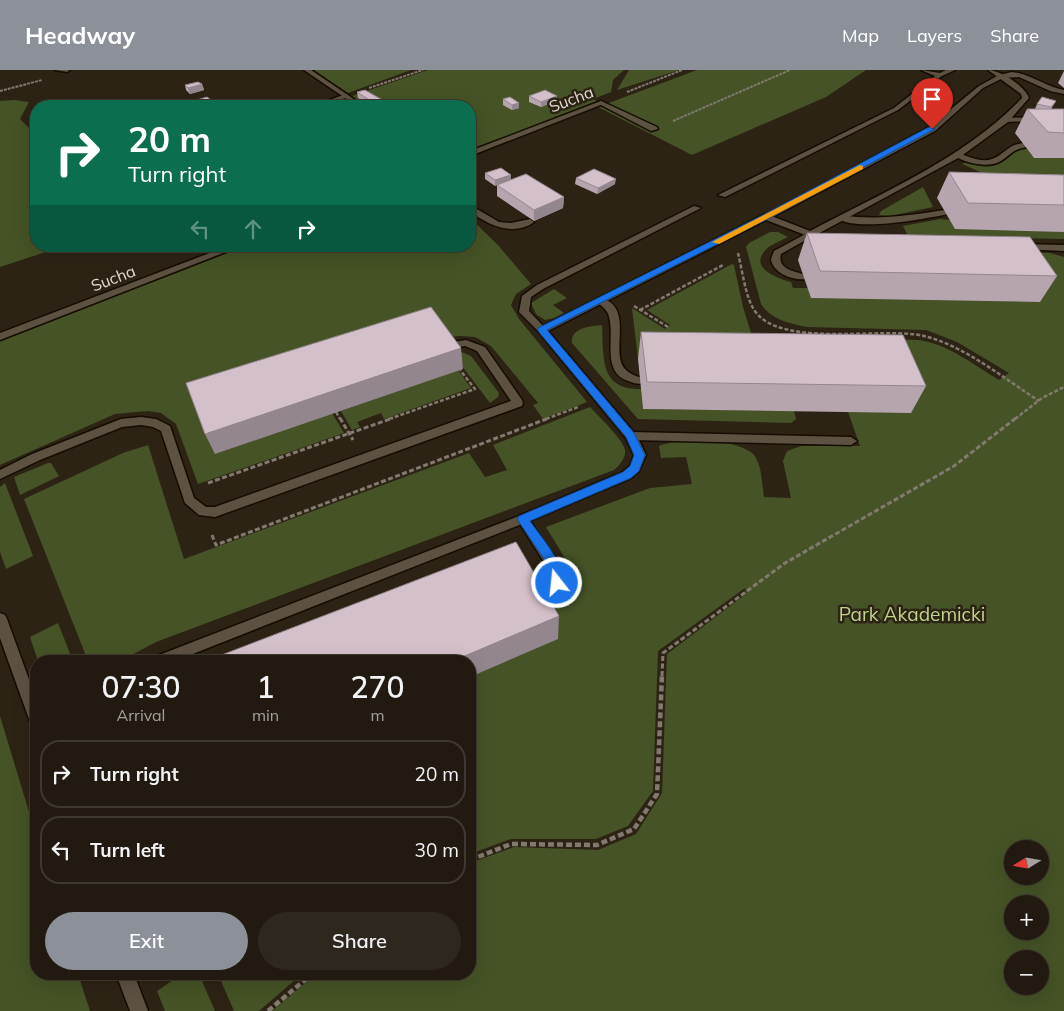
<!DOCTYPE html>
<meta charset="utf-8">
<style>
body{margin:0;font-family:Mulish,sans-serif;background:#2e271e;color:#f1f3f6;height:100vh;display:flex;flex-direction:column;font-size:19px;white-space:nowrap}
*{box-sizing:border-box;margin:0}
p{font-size:16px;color:#a2a19f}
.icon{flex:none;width:28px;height:28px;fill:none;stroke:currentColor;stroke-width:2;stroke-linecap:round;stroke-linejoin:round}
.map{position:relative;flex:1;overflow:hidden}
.sheet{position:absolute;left:30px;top:585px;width:446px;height:325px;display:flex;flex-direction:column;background:#221a10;border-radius:20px;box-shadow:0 5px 20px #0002,0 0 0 1px #3f3830}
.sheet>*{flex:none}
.banner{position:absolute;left:30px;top:30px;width:446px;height:152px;border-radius:20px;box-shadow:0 5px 20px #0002,0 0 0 1px #3f3830;background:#0b6e4f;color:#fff;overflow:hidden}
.needle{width:32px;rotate:259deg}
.tools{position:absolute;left:1004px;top:770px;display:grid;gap:10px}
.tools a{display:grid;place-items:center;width:45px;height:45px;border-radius:50%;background:#221a10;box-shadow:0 5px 20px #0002,0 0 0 1px #3f3830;font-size:25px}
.pin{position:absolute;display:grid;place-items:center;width:42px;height:42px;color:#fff;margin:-51px -21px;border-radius:50% 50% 50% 0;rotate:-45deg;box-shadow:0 0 5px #0007}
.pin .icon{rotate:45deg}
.me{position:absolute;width:55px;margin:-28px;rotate:344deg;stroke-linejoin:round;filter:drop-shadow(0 0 4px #0008)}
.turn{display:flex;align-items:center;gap:18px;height:105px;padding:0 15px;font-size:22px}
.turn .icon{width:65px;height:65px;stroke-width:2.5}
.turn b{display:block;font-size:35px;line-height:42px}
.lanes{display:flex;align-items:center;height:48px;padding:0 15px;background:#0003;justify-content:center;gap:25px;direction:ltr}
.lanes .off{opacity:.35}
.eta{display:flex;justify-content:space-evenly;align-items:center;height:85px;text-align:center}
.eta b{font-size:30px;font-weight:600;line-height:35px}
.action{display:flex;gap:10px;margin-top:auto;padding:10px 15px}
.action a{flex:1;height:58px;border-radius:30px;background:#8c9099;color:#fff;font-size:20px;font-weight:600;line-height:58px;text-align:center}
.action a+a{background:#2e271e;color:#f1f3f6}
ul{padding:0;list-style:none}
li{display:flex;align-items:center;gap:15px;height:68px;margin:0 10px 8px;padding:0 5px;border:2px solid #3f3830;border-radius:20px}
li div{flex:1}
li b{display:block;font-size:19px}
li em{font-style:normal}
header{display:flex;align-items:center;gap:30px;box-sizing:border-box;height:70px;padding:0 25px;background:#8c9099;color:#fff}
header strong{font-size:24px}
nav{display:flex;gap:28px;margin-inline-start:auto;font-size:18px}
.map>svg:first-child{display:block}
.green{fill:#455326;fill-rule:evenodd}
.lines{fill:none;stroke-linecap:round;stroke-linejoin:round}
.lane-casing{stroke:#150c02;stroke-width:3}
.street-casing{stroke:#150c02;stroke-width:3}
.path-far3{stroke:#837a6f;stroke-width:2;stroke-dasharray:3 1;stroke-linecap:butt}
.path-far2{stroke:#837a6f;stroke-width:2.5;stroke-dasharray:4 2;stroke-linecap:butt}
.path-far1{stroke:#837a6f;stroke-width:3;stroke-dasharray:5 2.5;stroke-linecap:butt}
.path{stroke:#837a6f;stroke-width:4.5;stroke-dasharray:6 3;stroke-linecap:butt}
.lane{fill:#5d5142;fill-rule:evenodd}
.street{fill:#5d5142;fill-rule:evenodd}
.wall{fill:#b6a5af}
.shaded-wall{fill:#94868e}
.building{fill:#d4c0cb;stroke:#94868e}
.route{fill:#1a73e8;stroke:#114b97}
.slow{fill:#f59e0b}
.labels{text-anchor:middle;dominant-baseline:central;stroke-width:5;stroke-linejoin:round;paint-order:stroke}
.far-street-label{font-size:16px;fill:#e2dbd2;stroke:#2d2315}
.park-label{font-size:19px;fill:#bdd68b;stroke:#2d2315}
</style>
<header>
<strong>Headway</strong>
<nav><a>Map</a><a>Layers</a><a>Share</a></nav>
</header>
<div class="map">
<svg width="1064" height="941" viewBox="0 0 1064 941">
<rect width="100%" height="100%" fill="#2d2315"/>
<g class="green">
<path d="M314 0H411L348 23Z"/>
<path d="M428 0H624L613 10 611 22 593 29 597 31 470 81V36H367L352 26Z"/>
<path d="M629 0H679L617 20Z"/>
<path d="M697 0H866L826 27 692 85 598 37Z"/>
<path d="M14 30 29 32 20 49 31 60H36V176H64L0 197V31Z"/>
<path d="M1018 79H1027L1034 88H1064V114L1005 113 962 94 967 92C992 101 999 97 1018 79Z"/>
<path d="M923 117 933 137 890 146 879 145 881 141Z"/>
<path d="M470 148 498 175 531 214 516 224 511 235 519 249 587 332 543 349 533 335 538 333 491 276 475 267 460 266 449 267 215 384 332 343 344 363 198 414 176 354 161 343 148 341 115 344 0 395V271L246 176H470Z"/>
<path d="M940 149 1064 162V169L908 166 903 156Z"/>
<path d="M770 162H778L788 167C781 171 768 175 764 182 750 199 780 209 791 212L793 218H808L811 228 1027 182 1050 183 1064 187V941H272L316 904H470V793L514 777 598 780 636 764 662 723 667 584 746 524 745 518 658 581 653 721 628 756 596 769H511L470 784V607L543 541 560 533 566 524 573 509 569 495 546 457 650 418 692 414 686 387 661 388 659 376C678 368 739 368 754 385 762 395 762 415 764 427L791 428 783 391 787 381 801 376H860L848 342H911L889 292 638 289 632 238 665 259 670 255 647 240 732 194 734 195 743 237 752 266 919 270C948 274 974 295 999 310L1009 303 957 272 926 260 807 257C789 253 772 250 761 234L746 177 749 173ZM1012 779H1040V806H1012ZM1012 834H1040V861H1012ZM1012 889H1040V916H1012Z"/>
<path d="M554 219 567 228 553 235 564 243 554 248 545 250 536 244 531 233Z"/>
<path d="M602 255C604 285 598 320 641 319L643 339 794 341 796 349 791 353 638 349 572 273C570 258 590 256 602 255Z"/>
<path d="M459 281 471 286 499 323 498 327 490 333 452 283Z"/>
<path d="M458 300 471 318 384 349 381 343 357 352 360 357 352 360 341 341Z"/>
<path d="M590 337C599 347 623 369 625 380 626 388 620 395 614 400L156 572 120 591H88L24 429 123 383 148 375 184 489 469 383 485 407 507 400 493 375Z"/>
<path d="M48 393H51L59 406 20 425 14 407Z"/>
<path d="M5 413 33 486 6 499 0 482V417Z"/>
<path d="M58 553 73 591H38L30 567Z"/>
<path d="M0 646 36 765V904H78L90 941H0Z"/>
<path d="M182 904H199L215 941H165L157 921Z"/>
<path d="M218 904H302L259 941H234Z"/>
</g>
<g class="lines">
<defs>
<g id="lane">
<path d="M55 0H70L67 2Z"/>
<path d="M921 0 940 3 946 0H955L942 6 898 40 725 127 718 125 894 38 935 6Z"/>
<path d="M1012 2C1031 4 1046 17 1064 20V24L1050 21 1019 7 1003 8 983 18 935 61 769 149 762 147 929 57 979 16 999 5Z"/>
<path d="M346 24 349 26 348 27 322 36H313Z"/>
<path d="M601 31 657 57 658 59 651 61 599 34 598 33Z"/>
<path d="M1064 46V50L1005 52 1001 50 1005 48Z"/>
<path d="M1024 73H1027V77C1010 80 1012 85 999 92 987 98 964 93 953 85L957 83C968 86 981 93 992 89 1006 84 1006 75 1024 73Z"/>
<path d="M470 135 499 152 511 153 530 149 534 152C514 167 487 155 470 141Z"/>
<path d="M694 136 701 138 543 219 531 227 529 241 545 258V262H539L519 242 522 226 537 215Z"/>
<path d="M945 140 949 142 948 144C925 149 855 162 837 148L841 145C877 151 910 145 945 140Z"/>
<path d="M811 161 824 168 820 171 811 167 781 184C777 200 796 202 807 205V209C794 211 773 204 771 189L774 181Z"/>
<path d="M1022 174 1064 175V181L1019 179V175Z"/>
<path d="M602 228C635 239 609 283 626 300 631 305 637 306 644 309L645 311 644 313C638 315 634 313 628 311 601 302 615 267 609 247 608 240 601 236 597 231Z"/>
<path d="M466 270 485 277 522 330 523 333 522 336 215 447 199 445 185 433 161 361 153 357 141 355 122 357 40 390 0 409V400L32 384 121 349 141 347 156 349 170 356 194 428 206 437H215L511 331 477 281 465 276 447 279 442 276 447 273Z"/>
<path d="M631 362 851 367 857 371 851 375 631 370 625 366Z"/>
<path d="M523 444 527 446 564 503C563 521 556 532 538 539L533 537 531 533C538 519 549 530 551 503L517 449 519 446Z"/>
</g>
<g id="street">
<path d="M304 0H311L364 36H357Z"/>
<path d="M988 0C1000 0 1025 16 1029 28L1008 52 960 87 814 166H808L766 150 548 261 637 366 646 385 639 401 631 408 527 452 175 591H152L154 587 519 446 623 402 630 396 634 385 626 368 539 262V258L763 145H769L810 161C883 122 965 88 1022 28L1021 24Z"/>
<path d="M601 31 603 32V34L470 86V81Z"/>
<path d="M228 176H241L0 270V263Z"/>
<path d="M0 543 5 545 7 549 36 629V656L31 654 29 649 0 568Z"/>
<path d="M116 904H134L148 941H130Z"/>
</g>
</defs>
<use href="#lane" class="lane-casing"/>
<use href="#street" class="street-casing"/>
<g class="path-far3">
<path d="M369 18 423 0"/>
<path d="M0 21 42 10"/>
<path d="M627 22 682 0"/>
<path d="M673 51 790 0"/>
</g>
<g class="path-far2">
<path d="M738 183C742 199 745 224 753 238 776 280 883 256 924 266 963 275 1005 309 1039 331"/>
<path d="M634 236 668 257"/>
<path d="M640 240 723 195"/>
<path d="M336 342 340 349"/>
<path d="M389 349 475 319 460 300"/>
<path d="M546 349 578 337"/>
<path d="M1015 349 1042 328 1064 317"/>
</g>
<g class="path-far1">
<path d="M340 348 353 370"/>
<path d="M208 413 393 348"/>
<path d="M212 465 216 475 549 348"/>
<path d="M662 606 663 583 785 493 954 396 1016 348"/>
</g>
<g class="path">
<path d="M470 790 511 774 597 775 634 759 657 724 662 605"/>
<path d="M268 941 312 904"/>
</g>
<use href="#lane" class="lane"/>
<use href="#street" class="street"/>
</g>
<g class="wall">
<path d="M1064 1V18L1058 13Z"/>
<path d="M202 14 204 20 190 24 186 20 185 15Z"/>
<path d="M357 22 386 32V36H372L358 28Z"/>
<path d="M529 26H557L556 31 541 37 529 32Z"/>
<path d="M503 29 519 38 512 40 503 35Z"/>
<path d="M1056 31 1051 39H1064V88H1034L1015 63 1027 39H1035L1037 34Z"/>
<path d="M949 102 1064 105V162L955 159 937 128Z"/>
<path d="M485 103 511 110 564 127 563 138 534 151 497 126V115L499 114 495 116 485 109Z"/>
<path d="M576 108 615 114 597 124 575 114Z"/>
<path d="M807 163 1057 206 1040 232 811 228 798 190Z"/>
<path d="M641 262 926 316 911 343 643 339 638 289Z"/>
</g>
<g class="shaded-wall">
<path d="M202 14 204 20 190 24 188 18Z"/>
<path d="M557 26 556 31 541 37V32Z"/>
<path d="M386 32V36H377V35Z"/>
<path d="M519 33V38L512 40V35Z"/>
<path d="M511 105V110L495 116V110Z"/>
<path d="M616 109 615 114 597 124 598 118Z"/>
<path d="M564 127 563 138 534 151V140Z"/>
<path d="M461 278 463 299 215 384 205 364Z"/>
<path d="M559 546 558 569 470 607V591H453Z"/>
</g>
<g class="building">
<path d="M198 12 202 14 188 18 185 15Z"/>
<path d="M365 20 386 32 377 35 357 22Z"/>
<path d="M545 20 557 26 541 32 529 26Z"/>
<path d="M207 27 219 36H196L190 32Z"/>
<path d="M510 27 519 33 512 35 503 29Z"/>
<path d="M1042 27 1056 31 1051 37 1037 34Z"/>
<path d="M326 33 331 36H314Z"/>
<path d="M1027 39H1064V63L1048 62Z"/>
<path d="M501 98 511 105 495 110 485 103Z"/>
<path d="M594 99 616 109 598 118 576 108Z"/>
<path d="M949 102 1064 105V135L968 133Z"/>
<path d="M526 104 564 127 534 140 497 115Z"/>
<path d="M807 163 1030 167 1057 206 820 201Z"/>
<path d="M431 237 461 278 205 364 186 313Z"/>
<path d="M641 262 903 265 926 316 647 312Z"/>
<path d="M516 472 559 546 453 591H206Z"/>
</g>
<path class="route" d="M929 57 935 59 769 148 547 260 634 363 645 385 639 401 631 408 530 451C540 466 570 499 561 517H553L552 503 544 489 519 452 517 449 519 446 623 402 630 396 634 385 626 367 538 261V258L763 145Z"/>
<path class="slow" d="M860 95 863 96V99L719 174 712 172Z"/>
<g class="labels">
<g class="far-street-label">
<text transform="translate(571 29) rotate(-21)">Sucha</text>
<text transform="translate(113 208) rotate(-21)">Sucha</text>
</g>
<g class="park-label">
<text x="912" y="544">Park Akademicki</text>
</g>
</g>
</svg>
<div class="tools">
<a><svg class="needle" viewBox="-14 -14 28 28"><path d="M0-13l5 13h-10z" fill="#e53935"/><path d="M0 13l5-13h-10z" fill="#a2a19f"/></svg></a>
<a>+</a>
<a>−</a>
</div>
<div class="pin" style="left:932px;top:59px;background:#d93025"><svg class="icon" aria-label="arrive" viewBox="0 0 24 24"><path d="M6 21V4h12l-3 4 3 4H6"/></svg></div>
<svg class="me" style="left:557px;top:513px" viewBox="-20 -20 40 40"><circle r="17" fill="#1a73e8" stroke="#fff" stroke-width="3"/><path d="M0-11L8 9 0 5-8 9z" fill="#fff"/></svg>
<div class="banner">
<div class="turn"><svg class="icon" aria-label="right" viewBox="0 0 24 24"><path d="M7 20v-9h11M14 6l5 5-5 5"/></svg><div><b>20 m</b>Turn right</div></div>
<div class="lanes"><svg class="icon off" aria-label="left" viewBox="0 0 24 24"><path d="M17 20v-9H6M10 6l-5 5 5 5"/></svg><svg class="icon off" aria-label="ahead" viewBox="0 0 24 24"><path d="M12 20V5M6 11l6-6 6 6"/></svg><svg class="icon" aria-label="right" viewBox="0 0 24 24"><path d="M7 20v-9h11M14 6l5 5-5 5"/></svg></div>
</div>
<section class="sheet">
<div class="eta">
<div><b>07:30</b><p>Arrival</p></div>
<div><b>1</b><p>min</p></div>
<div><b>270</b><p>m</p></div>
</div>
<ul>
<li><svg class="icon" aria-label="right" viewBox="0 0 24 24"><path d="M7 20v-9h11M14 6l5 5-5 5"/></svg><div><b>Turn right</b></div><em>20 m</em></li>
<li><svg class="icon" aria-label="left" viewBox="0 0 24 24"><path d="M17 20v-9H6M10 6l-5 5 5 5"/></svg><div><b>Turn left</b></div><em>30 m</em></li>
</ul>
<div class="action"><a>Exit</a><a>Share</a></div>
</section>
</div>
